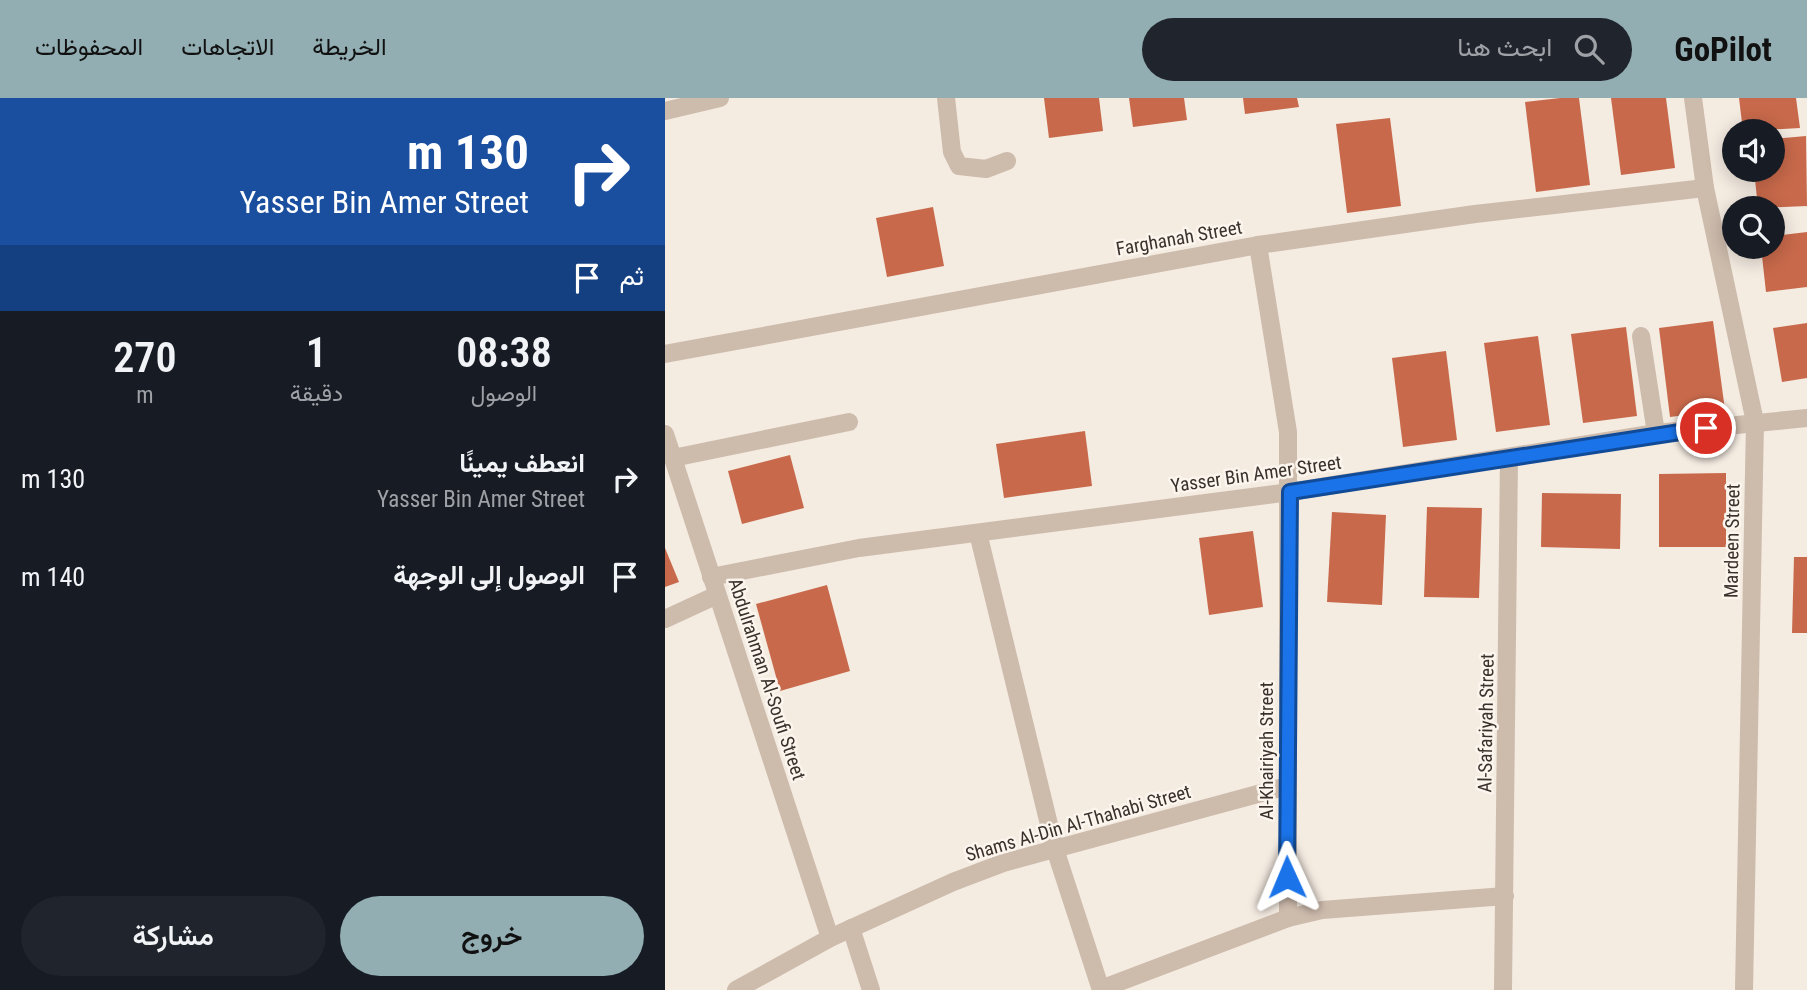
<!DOCTYPE html>
<html lang="ar">
<meta charset="utf-8">
<style>
body{margin:0;font-family:"Roboto Condensed",Vazirmatn,sans-serif;background:#20242c;color:#f1f3f6;direction:rtl;height:100vh;display:flex;flex-direction:column;font-size:26px;white-space:nowrap}
*{box-sizing:border-box;margin:0}
p{font-size:23px;color:#9ea1a6}
.icon{flex:none;width:38px;height:38px;fill:none;stroke:currentColor;stroke-width:2;stroke-linecap:round;stroke-linejoin:round}
.map{position:relative;flex:1;overflow:hidden;direction:ltr}
.drawer{display:flex;flex-direction:column;background:#171b24;width:665px}
.drawer>*{flex:none}
.banner{background:#1a4fa0;color:#fff;overflow:hidden}
.buttons{position:absolute;left:1057px;top:21px;display:grid;gap:14px}
.buttons a{display:grid;place-items:center;width:63px;height:63px;border-radius:50%;background:#171b24;box-shadow:0 4px 18px #0003;font-size:35px}
.pin{position:absolute;display:grid;place-items:center;width:60px;height:60px;color:#fff;margin:-30px;border:4px solid #fff;border-radius:50%;box-shadow:0 2px 7px #0007}
.me{position:absolute;width:77px;margin:-38px;rotate:359deg;stroke-linejoin:round;filter:drop-shadow(0 0 5px #0008)}
.turn{display:flex;align-items:center;gap:24px;height:147px;padding:0 21px;font-size:32px}
.turn .icon{width:91px;height:91px;stroke-width:2.5}
.turn b{display:block;font-size:49px;line-height:60px}
.then{display:flex;align-items:center;height:66px;padding:0 21px;background:#0003;gap:14px;font-size:26px}
.eta{display:flex;justify-content:space-evenly;align-items:center;height:119px;text-align:center}
.eta b{font-size:42px;font-weight:600;line-height:49px}
.button{display:flex;gap:14px;margin-top:auto;padding:14px 21px}
.button a{flex:1;height:80px;border-radius:42px;background:#92aeb2;color:#111;font-size:28px;font-weight:600;line-height:80px;text-align:center}
.button a+a{background:#20242c;color:#f1f3f6}
ul{padding:0;list-style:none}
li{display:flex;align-items:center;gap:21px;height:98px;padding:0 21px}
li div{flex:1}
li b{display:block;font-size:26px}
li em{font-style:normal}
header{display:flex;align-items:center;gap:42px;box-sizing:border-box;height:98px;padding:0 35px;background:#92aeb2;color:#111}
header strong{font-size:33px}
nav{display:flex;gap:38px;margin-inline-start:auto;font-size:24px}
.search{width:490px;height:63px;background:#20242c;display:flex;align-items:center;gap:18px;box-sizing:border-box;padding:0 24px;border-radius:38px;color:#9ea1a6;font-size:26px}
main{display:flex;flex:1;min-height:0}
.map>svg:first-child{display:block}
.building{fill:#c8694b}
.lines{fill:none;stroke-linecap:round;stroke-linejoin:round}
.minor{stroke:#cdbbac;stroke-width:18}
.route-casing{stroke:#114b97;stroke-width:18}
.route{stroke:#1a73e8;stroke-width:12}
.labels{text-anchor:middle;dominant-baseline:central;stroke-width:5;stroke-linejoin:round;paint-order:stroke}
.street-label{font-size:19px;fill:#3b302b;stroke:#fbf5ee}
</style>
<header>
<strong>GoPilot</strong>
<div class="search"><svg class="icon" aria-label="search" viewBox="0 0 24 24"><circle cx="10" cy="10" r="6"/><path d="M15 15l6 6"/></svg>ابحث هنا</div>
<nav><a>الخريطة</a><a>الاتجاهات</a><a>المحفوظات</a></nav>
</header>
<main>
<div class="map">
<svg width="1142" height="892" viewBox="0 0 1142 892">
<rect width="100%" height="100%" fill="#f4ebe1"/>
<g class="building">
<path d="M379 0H434L438 33 384 40Z"/>
<path d="M464 0H519L522 22 468 29Z"/>
<path d="M578 0H632L634 9 580 16Z"/>
<path d="M895 0H914L925 87 871 94 860 4Z"/>
<path d="M946 0H1001L1010 70 956 77Z"/>
<path d="M1074 0H1131L1135 30 1078 33Z"/>
<path d="M725 20 736 108 682 115 671 26Z"/>
<path d="M1141 38 1142 108 1093 110 1089 72H1108V41Z"/>
<path d="M268 109 279 168 222 179 211 120Z"/>
<path d="M1142 134V189L1101 194 1096 149H1108V138Z"/>
<path d="M1048 223 1060 312 1005 319 994 230Z"/>
<path d="M1142 225V280L1117 284 1108 230Z"/>
<path d="M961 229 972 318 918 325 906 236Z"/>
<path d="M873 238 885 327 831 334 819 245Z"/>
<path d="M781 253 792 342 738 349 727 260Z"/>
<path d="M420 333 427 388 339 400 331 346Z"/>
<path d="M125 357 139 410 77 426 63 373Z"/>
<path d="M1061 375V449H994V376Z"/>
<path d="M877 395 956 396 955 451 876 449Z"/>
<path d="M762 409 817 410 814 500 759 499Z"/>
<path d="M667 414 721 417 717 507 662 504Z"/>
<path d="M588 433 598 509 544 517 534 440Z"/>
<path d="M0 450 14 484 0 489Z"/>
<path d="M1129 459H1142V535H1127Z"/>
<path d="M162 487 185 573 115 593 91 506Z"/>
</g>
<g class="lines">
<g class="minor">
<path d="M281 0 287 54 294 68 321 71 342 63"/>
<path d="M1028 0 1040 90 1090 324 1079 892"/>
<path d="M0 13 55 0"/>
<path d="M593 147 623 334V820"/>
<path d="M976 238 991 335"/>
<path d="M0 256 593 147 810 116 1040 90"/>
<path d="M0 336 165 840"/>
<path d="M8 360 184 324"/>
<path d="M313 435 390 751 436 892"/>
<path d="M46 479 194 450 625 394 991 335 1142 320"/>
<path d="M0 521 52 497"/>
<path d="M186 830 206 892"/>
<path d="M436 891 623 820 657 812 840 798"/>
<path d="M71 892 165 840 288 784 338 765 622 688"/>
<path d="M838 892 844 359"/>
</g>
</g>
<g class="lines">
<defs>
<path id="route" d="M622 779 625 394 1041 330"/>
</defs>
<use href="#route" class="route-casing"/>
<use href="#route" class="route"/>
</g>
<g class="labels">
<g class="street-label">
<text transform="translate(514 140) rotate(-10)">Farghanah Street</text>
<text transform="translate(591 376) rotate(-8)">Yasser Bin Amer Street</text>
<text transform="translate(1067 443) rotate(-89)">Mardeen Street</text>
<text transform="translate(102 581) rotate(72)">Abdulrahman Al-Soufi Street</text>
<text transform="translate(821 625) rotate(-89)">Al-Safariyah Street</text>
<text transform="translate(601 653) rotate(-90)">Al-Khairiyah Street</text>
<text transform="translate(413 725) rotate(-16)">Shams Al-Din Al-Thahabi Street</text>
</g>
</g>
</svg>
<div class="buttons">
<a><svg class="icon" aria-label="sound" viewBox="0 0 24 24"><path d="M4 9h4l5-4v14l-5-4H4zM17 9q2 3 0 6"/></svg></a>
<a><svg class="icon" aria-label="search" viewBox="0 0 24 24"><circle cx="10" cy="10" r="6"/><path d="M15 15l6 6"/></svg></a>
</div>
<div class="pin" style="left:1041px;top:330px;background:#d93025"><svg class="icon" aria-label="arrive" viewBox="0 0 24 24"><path d="M6 21V4h12l-3 4 3 4H6"/></svg></div>
<svg class="me" style="left:622px;top:779px" viewBox="-20 -20 40 40"><path d="M0-17L14 15 0 8-14 15z" fill="#1a73e8" stroke="#fff" stroke-width="4"/></svg>
</div>
<section class="drawer">
<div class="banner">
<div class="turn"><svg class="icon" aria-label="right" viewBox="0 0 24 24"><path d="M7 20v-9h11M14 6l5 5-5 5"/></svg><div><b>130 m</b>Yasser Bin Amer Street</div></div>
<div class="then">ثم<svg class="icon" aria-label="arrive" viewBox="0 0 24 24"><path d="M6 21V4h12l-3 4 3 4H6"/></svg></div>
</div>
<div class="eta">
<div><b>08:38</b><p>الوصول</p></div>
<div><b>1</b><p>دقيقة</p></div>
<div><b>270</b><p>m</p></div>
</div>
<ul>
<li><svg class="icon" aria-label="right" viewBox="0 0 24 24"><path d="M7 20v-9h11M14 6l5 5-5 5"/></svg><div><b>انعطف يمينًا</b><p>Yasser Bin Amer Street</p></div><em>130 m</em></li>
<li><svg class="icon" aria-label="arrive" viewBox="0 0 24 24"><path d="M6 21V4h12l-3 4 3 4H6"/></svg><div><b>الوصول إلى الوجهة</b></div><em>140 m</em></li>
</ul>
<div class="button"><a>خروج</a><a>مشاركة</a></div>
</section>
</main>
